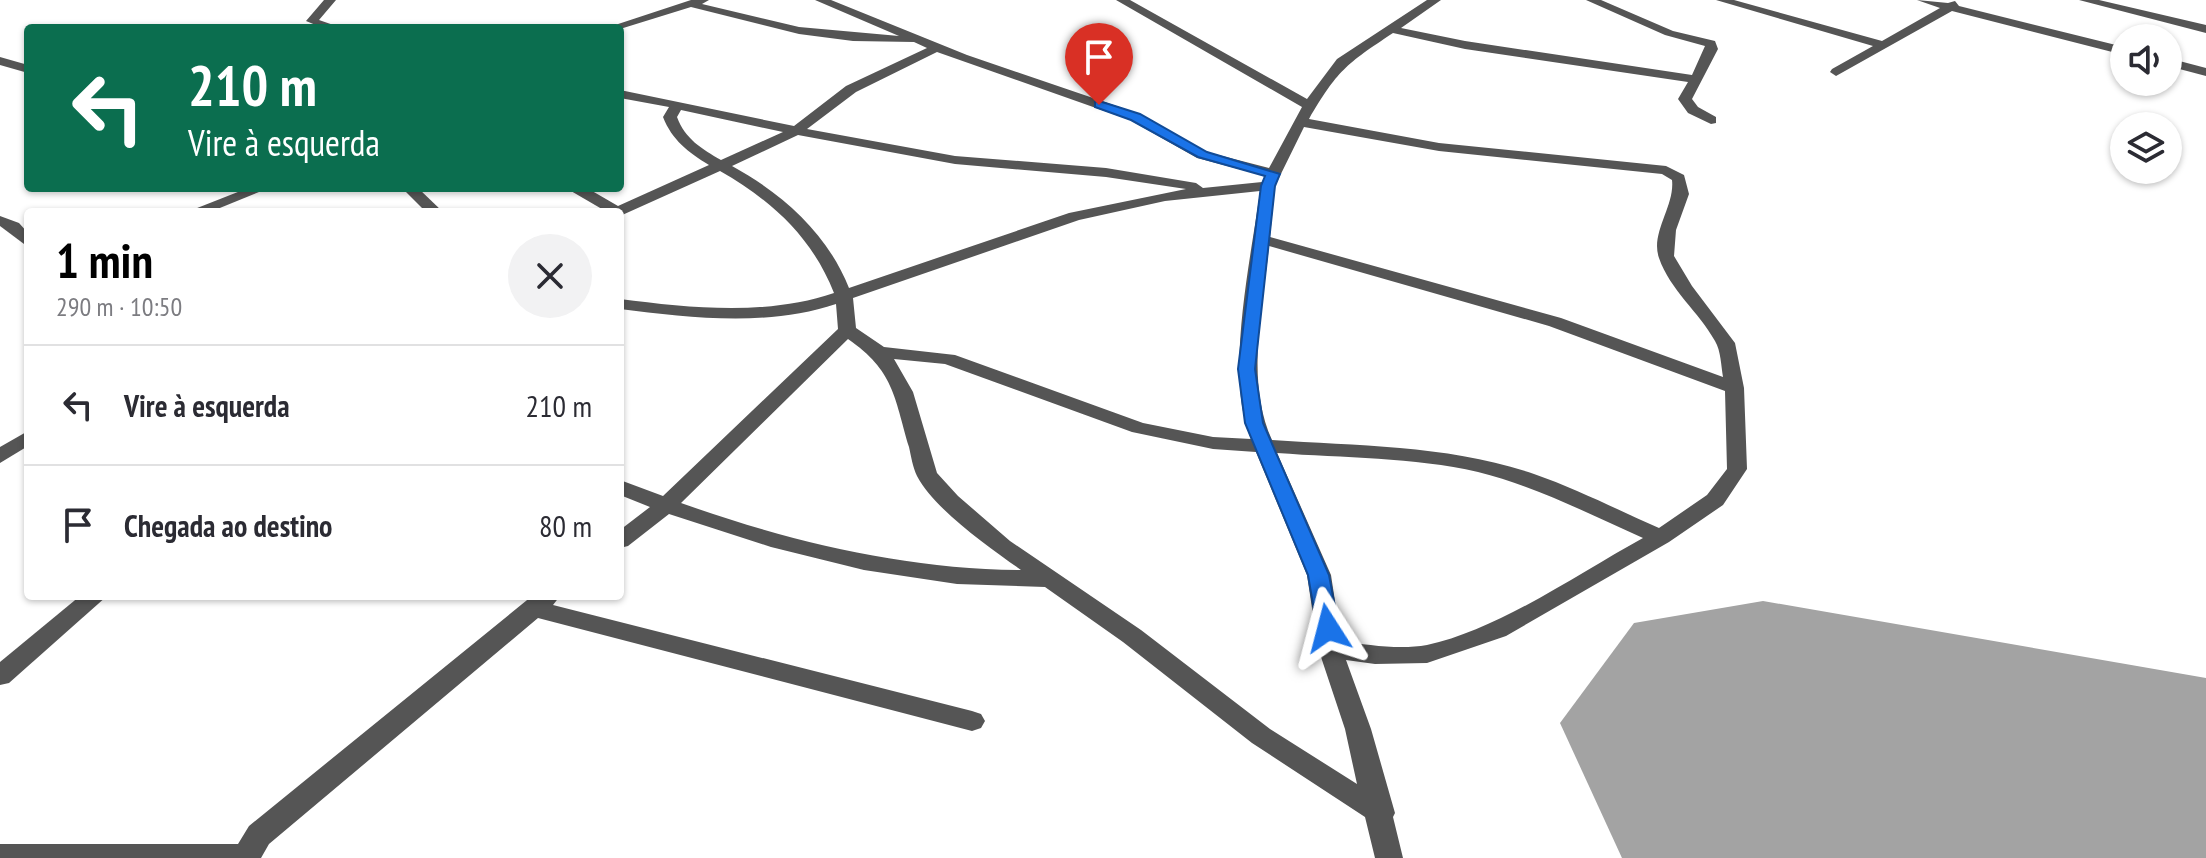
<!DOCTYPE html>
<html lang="pt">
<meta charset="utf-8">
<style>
body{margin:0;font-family:"PT Sans Narrow",sans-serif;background:#f2f2f3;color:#2b2b33;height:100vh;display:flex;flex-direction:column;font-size:30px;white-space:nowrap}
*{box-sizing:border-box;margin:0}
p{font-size:26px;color:#7c7c81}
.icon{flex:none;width:44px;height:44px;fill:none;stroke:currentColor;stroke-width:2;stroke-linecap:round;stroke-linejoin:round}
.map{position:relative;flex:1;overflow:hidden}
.details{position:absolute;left:24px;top:208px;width:600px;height:392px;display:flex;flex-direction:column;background:#fff;border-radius:8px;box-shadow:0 2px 6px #0004}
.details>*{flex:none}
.banner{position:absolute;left:24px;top:24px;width:600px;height:168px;border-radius:8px;box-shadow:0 2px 6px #0004;background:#0b6e4f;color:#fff;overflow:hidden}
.fabs{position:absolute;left:2110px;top:24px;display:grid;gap:16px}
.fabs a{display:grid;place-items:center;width:72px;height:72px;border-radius:50%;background:#fff;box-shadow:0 2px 6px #0004;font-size:40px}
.pin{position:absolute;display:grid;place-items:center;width:68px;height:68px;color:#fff;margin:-82px -34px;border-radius:50% 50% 50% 0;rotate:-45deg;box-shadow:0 0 8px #0007}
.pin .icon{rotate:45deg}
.me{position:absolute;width:88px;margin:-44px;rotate:351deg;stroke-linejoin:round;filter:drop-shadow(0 0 6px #0008)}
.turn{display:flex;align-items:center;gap:28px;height:168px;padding:0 32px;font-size:36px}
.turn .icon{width:104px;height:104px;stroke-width:2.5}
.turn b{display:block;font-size:56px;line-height:68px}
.round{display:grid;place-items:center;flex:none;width:84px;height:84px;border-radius:42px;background:#f2f2f3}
.headline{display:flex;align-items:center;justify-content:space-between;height:136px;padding:0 32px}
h1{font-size:48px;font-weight:700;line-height:60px;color:#000}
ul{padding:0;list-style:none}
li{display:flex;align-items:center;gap:24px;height:120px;padding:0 32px;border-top:2px solid #e1e1e2}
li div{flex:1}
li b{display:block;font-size:30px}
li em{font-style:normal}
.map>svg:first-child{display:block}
.water{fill:#a3a3a3}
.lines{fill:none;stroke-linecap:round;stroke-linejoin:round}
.minor{fill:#555;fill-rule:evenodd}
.route{fill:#1a73e8;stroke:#114b97;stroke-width:2}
</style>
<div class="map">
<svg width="2206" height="858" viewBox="0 0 2206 858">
<rect width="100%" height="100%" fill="#fff"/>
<path class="water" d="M1763 601 2206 678V858H1622L1560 723 1634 623Z"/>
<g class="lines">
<g class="minor">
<path d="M324 0H336L319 20 342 28H323L306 21Z"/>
<path d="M691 0H709L702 4 799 27 899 36 815 0H831L967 55 1140 114 1207 152 1269 168 1302 107 1116 0H1130L1307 99 1337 59 1427 0H1441L1401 28 1465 41 1692 75 1705 46 1665 35 1586 0H1601L1673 31 1715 41 1718 49 1692 99 1698 107 1716 117V123L1711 124 1688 113 1678 99 1688 82 1465 49 1393 33C1346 64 1337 71 1309 119L1439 143 1666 166 1684 175 1689 194 1676 230 1674 256 1692 286 1735 343 1744 388 1747 469 1723 505 1669 542 1506 636 1427 663 1375 664 1346 660 1371 729 1395 813 1393 817 1403 858H1375L1365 817 1252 743 1123 642 1045 587 957 584 864 570 771 547 669 514 628 546 620 548V530L650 507 620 495V480L663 496 838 329 836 304C768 327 690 318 620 309V299C690 308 767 316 834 293 812 237 771 200 720 171L620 216V212H607L571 191 569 188H587L618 206 709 165C688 152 672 140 663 117L669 107 620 98V90L794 126 846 86 927 48 914 42 853 41 799 34 691 7 620 29 606 28ZM937 52 1130 120 1197 158 1265 176 1262 182 1203 188 1196 183 1106 168 955 156 807 129 856 92ZM681 110 783 132 721 160C702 149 685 139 677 117ZM1304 127 1439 151 1662 174 1672 180C1675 206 1650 233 1659 258 1670 290 1699 312 1715 341 1721 351 1721 366 1723 377L1561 318 1270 237 1275 186ZM798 135 955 164 1106 177 1186 189 1069 213 849 288C827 233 783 194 732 166ZM1260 191C1251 260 1224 376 1251 439L1213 437 1143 423 955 355 884 347 856 328 853 298 1079 220 1165 201ZM1269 246 1549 326 1725 391 1727 469 1707 495 1659 528C1618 510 1577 489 1534 474 1450 445 1359 446 1272 440 1245 380 1263 309 1269 246ZM848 339C894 371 894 396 909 447 911 456 913 468 917 476 935 510 990 548 1021 570 905 569 791 542 681 503ZM894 359 945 364 1132 432 1213 449 1256 452 1307 575 1318 648 1345 729 1357 784 1270 729 1141 630 1010 541 958 496 937 473 913 392ZM1277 453C1344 458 1413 457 1478 472 1535 486 1589 514 1643 538 1579 573 1498 630 1427 645 1400 650 1368 645 1341 641L1331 575Z"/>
<path d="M1716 0H1734L1882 41 1940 8 1917 0 1948 3 1955 1 1959 6 2124 47V55L1952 11 1836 76 1830 72 1832 69 1873 46Z"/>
<path d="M2079 0H2099L2206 25V33Z"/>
<path d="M0 57 28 65V73L0 65Z"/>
<path d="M2168 58 2206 68V76L2168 66Z"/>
<path d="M248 188H269L210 212H187Z"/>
<path d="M402 188H418L443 212H426Z"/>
<path d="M0 216 19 223 28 233V247L0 226Z"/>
<path d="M28 431V446L0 463V447Z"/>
<path d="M80 596H107L9 683 0 685V662Z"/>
<path d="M532 596H560L553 605 972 711 981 714 985 721 981 728 972 731 538 618 269 844 261 858H0V844H238L249 826Z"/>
</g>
</g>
<path class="route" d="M1099 101 1140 114 1207 152 1280 174 1275 186 1255 369 1263 423 1329 575 1339 628 1336 634 1328 636 1317 628 1308 575 1245 423 1238 369 1261 186 1265 176 1198 157 1131 120 1095 107V102Z"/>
</svg>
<div class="fabs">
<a><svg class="icon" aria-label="sound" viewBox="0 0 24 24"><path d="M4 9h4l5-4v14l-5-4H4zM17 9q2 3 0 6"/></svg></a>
<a><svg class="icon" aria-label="layers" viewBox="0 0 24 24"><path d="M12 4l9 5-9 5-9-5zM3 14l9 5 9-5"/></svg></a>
</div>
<div class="pin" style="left:1099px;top:105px;background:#d93025"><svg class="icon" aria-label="arrive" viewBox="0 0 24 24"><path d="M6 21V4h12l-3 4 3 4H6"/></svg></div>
<svg class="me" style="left:1328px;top:628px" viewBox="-20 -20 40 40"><path d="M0-17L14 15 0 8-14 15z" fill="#1a73e8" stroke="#fff" stroke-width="4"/></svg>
<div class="banner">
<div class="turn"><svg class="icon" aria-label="left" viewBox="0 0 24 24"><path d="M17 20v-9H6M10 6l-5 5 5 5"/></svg><div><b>210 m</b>Vire à esquerda</div></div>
</div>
<section class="details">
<div class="headline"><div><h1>1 min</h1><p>290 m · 10:50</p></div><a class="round"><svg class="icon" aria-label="close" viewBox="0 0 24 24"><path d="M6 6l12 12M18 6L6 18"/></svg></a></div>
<ul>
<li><svg class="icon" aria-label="left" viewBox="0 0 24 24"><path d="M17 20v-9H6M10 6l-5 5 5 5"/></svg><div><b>Vire à esquerda</b></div><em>210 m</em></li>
<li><svg class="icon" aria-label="arrive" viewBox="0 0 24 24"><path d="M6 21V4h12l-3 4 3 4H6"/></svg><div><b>Chegada ao destino</b></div><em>80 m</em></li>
</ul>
</section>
</div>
